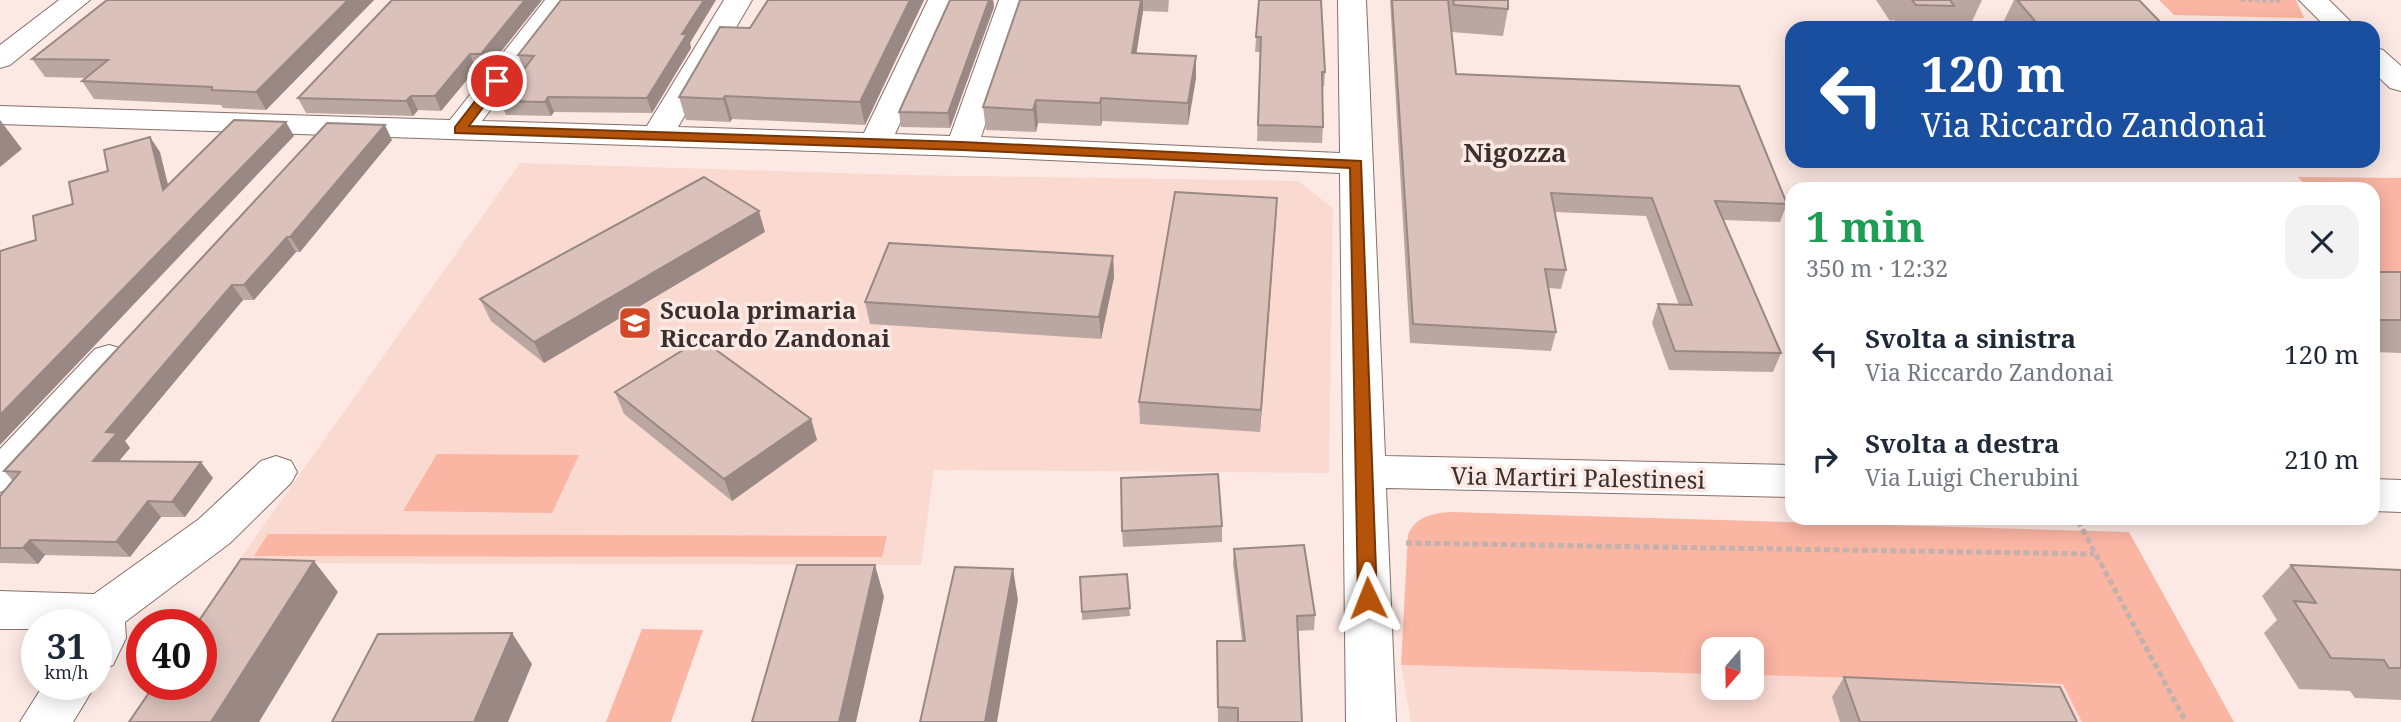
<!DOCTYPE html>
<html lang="it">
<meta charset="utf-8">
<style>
body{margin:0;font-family:"Noto Serif",serif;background:#f2f2f3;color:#1f2937;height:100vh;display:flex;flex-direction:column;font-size:26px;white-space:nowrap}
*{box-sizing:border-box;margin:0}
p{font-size:23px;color:#747a83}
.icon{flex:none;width:38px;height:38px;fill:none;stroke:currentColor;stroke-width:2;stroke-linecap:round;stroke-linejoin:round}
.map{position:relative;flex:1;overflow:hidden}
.sheet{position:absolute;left:1785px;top:182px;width:595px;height:343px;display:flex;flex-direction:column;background:#fff;border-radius:21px;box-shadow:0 4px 18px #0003}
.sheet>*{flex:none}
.hud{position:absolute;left:1785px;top:21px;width:595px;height:147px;border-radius:21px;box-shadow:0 4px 18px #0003;background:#1a4fa0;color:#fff;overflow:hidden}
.needle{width:46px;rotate:200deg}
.controls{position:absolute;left:1701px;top:637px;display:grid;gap:14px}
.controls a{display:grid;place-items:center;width:63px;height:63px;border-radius:14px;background:#fff;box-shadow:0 4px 18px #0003;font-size:35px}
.speed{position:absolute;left:21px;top:609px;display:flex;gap:14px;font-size:35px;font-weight:700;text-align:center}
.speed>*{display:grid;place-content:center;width:91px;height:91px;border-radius:50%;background:#fff;box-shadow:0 4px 18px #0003;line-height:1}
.speed small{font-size:18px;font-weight:400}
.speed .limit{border:10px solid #d22;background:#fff;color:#111}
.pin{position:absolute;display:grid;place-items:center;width:60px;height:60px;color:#fff;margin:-30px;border:4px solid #fff;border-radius:50%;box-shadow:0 2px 7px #0007}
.me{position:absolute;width:77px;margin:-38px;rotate:358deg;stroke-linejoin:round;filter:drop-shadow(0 0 5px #0008)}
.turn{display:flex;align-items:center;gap:24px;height:147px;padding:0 21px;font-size:32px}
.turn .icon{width:91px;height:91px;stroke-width:2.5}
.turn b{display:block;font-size:49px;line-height:60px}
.round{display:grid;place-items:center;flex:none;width:74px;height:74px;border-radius:21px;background:#f2f2f3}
.summary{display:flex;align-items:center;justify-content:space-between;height:119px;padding:0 21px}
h1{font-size:42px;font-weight:700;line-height:52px;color:#1e9e55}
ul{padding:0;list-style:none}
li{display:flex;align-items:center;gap:21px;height:105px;padding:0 21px}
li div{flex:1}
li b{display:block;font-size:26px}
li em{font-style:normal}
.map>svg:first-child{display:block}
.built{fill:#fad9d1}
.green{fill:#fab5a3}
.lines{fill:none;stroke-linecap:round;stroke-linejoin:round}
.minor-casing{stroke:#85706a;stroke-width:2}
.path-far1{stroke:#c2b1ad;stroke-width:3.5;stroke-dasharray:4.5 2.5;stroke-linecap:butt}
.path{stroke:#c2b1ad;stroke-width:5;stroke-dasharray:6 3.5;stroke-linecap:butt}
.minor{fill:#fff;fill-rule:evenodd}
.wall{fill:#bba7a1}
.shaded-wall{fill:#998883}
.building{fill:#dac2bb;stroke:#998883;stroke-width:2}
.route{fill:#b45309;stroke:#753606;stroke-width:2}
.labels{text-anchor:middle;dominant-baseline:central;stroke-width:7;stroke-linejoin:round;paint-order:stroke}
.poi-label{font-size:24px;font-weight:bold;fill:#39302d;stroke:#fde9e4;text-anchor:start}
.street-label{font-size:24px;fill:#39302d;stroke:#fde9e4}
.neighbourhood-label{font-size:26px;font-weight:bold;fill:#39302d;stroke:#fde9e4}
</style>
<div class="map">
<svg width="2401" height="722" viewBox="0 0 2401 722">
<rect width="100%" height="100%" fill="#fde9e4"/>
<g class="built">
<path d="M520 163 903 175 1298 181 1333 208 1329 473 934 470 921 565 237 563Z"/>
<path d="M1401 665 1713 674V688H1752V675L2064 684 2082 722H1411Z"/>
</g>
<g class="green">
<path d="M2159 0H2296L2304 18 2174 15Z"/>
<path d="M2298 177 2401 178V294L2373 263V189H2309Z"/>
<path d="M437 454 579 455 552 513 403 511Z"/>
<path d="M1452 512 2129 532 2234 722H2082L2063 684 1752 675V649H1713V674L1401 665 1408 534C1417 516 1433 513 1452 512Z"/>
<path d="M268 534 887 536 882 557 254 556Z"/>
<path d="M642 629 703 630 671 722H606Z"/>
</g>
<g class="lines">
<defs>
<g id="minor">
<path d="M59 0H90L10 65 0 68V45Z"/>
<path d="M545 0H573L482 121 647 126 724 0H752L678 127 864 133 928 0H956L895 134 950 136 999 0H1027L981 137 1340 153 1338 0H1366L1385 456 1792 465V497L1386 488 1396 722H1346L1340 173 962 156 0 124V106L450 120Z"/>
<path d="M2299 0H2329L2357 28H2327Z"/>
<path d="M2373 47 2383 50 2401 66V91L2390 88 2373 72Z"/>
<path d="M109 345 123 349 128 358 123 367 15 487 0 492V449L95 349Z"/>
<path d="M276 456 291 461 297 472 291 483 230 543 125 622 126 638 113 665 96 671V625H37V629H0V591L94 594 199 519 261 461Z"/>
<path d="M2373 479 2401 480V512L2373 511Z"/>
<path d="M44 684H96L73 722H20Z"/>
</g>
</defs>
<use href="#minor" class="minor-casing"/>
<path class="path-far1" d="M2241 0 2281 1"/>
<g class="path">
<path d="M2078 521 2186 722"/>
<path d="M1406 543 2094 554"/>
</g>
<use href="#minor" class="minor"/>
</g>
<g class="wall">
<path d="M107 0H374L266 110 223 108 221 105 94 99 82 81 86 78 45 77 32 59Z"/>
<path d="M542 0 487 69H476L441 111 418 110 413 116 306 113 298 98Z"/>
<path d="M924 0 865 125 732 119 730 122 686 120 679 97 750 28Z"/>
<path d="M950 0H993L994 7 950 128 901 127 899 112Z"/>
<path d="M1020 0H1169L1168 12 1143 11 1136 54 1196 78 1188 125 1102 121 1101 126 1038 123 1036 132 986 130 983 107Z"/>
<path d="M1259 0 1325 72 1324 87H1322L1323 127 1322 143 1257 141 1260 52H1255Z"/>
<path d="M1390 0H1508V9L1503 36 1451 32 1456 74 1787 204 1780 222 1723 220 1781 353 1773 372 1669 370 1652 323 1658 304 1679 305 1646 216 1555 212 1566 270 1561 289 1548 288 1556 332 1551 351 1410 343Z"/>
<path d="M1876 0H1982L1969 28H1899L1894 20 1890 21Z"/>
<path d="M2014 0H2139L2166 28H2002L2001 27Z"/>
<path d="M690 43 691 48 652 113 554 112 551 116 506 115 500 101 524 69 518 55Z"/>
<path d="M392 140 300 252H296L254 300H243L125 441 130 448 119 461 213 478 185 517H161L130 557 45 555 38 564 0 563V496L13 481 4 471Z"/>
<path d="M1276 219 1260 432 1140 424 1139 402Z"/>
<path d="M765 232 544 363 491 321 480 299Z"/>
<path d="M1113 256 1114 277 1101 339 870 324 865 302Z"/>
<path d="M2373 272H2401V353L2373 352Z"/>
<path d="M615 392 811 419 817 440 732 501 624 414Z"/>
<path d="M1222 526V542L1123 547 1122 531Z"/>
<path d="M1234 549 1315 615 1314 630 1298 631 1302 722H1218L1217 641H1242L1233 564Z"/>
<path d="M2291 565 2401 570V700L2355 698 2350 691 2299 689 2264 633 2277 620 2262 596Z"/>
<path d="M1127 574 1130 616 1082 620V612Z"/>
<path d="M1844 677 2077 722H1840L1832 697Z"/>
</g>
<g class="shaded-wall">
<path d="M348 0H374L266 110 256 92Z"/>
<path d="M525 0H542L487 69 481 54Z"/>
<path d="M704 0H716L690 43 691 48 652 113 647 98 682 34Z"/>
<path d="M910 0H924L865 125 860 102Z"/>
<path d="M989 0H993L994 7 950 128 948 113Z"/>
<path d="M1141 0H1143V11L1133 75 1132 53Z"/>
<path d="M470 54 476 69 441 111 435 96Z"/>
<path d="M1196 56V78L1188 125V103Z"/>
<path d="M411 96 418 110 413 116 406 101Z"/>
<path d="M725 96 732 119 730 122 723 99Z"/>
<path d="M548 97 554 112 551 116 545 102Z"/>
<path d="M1101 98 1102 121 1101 126 1100 103Z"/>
<path d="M1036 100 1038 123 1036 132 1033 110Z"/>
<path d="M0 120 22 149 0 167Z"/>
<path d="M286 122 294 136 0 445V415Z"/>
<path d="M385 125 392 140 300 252 290 237Z"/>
<path d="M150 137 160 152 173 205 163 190Z"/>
<path d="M1277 198 1276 219 1260 432 1261 410Z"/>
<path d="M759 211 765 232 544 363 534 342Z"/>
<path d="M287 237 296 252 254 300 244 285Z"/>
<path d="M1113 256 1114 277 1101 339 1099 317Z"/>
<path d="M232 285 243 300 125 441 130 448 106 476 93 461 106 432Z"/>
<path d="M811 419 817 440 732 501 724 479Z"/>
<path d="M201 462 213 478 185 517 172 502Z"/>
<path d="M148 501 161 517 130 557 116 542Z"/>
<path d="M30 540 45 555 38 564 23 548Z"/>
<path d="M314 561 338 592 259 722H211Z"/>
<path d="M875 565 884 597 856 722H839Z"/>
<path d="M1013 569 1018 600 997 722H985Z"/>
<path d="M512 633 532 664 508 722H474Z"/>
</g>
<g class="building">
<path d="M107 0H348L256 92 212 90V87L82 81 108 60 32 59Z"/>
<path d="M392 0H525L481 54H470L435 96H411L406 101 298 98Z"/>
<path d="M561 0H704L682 34H687L647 98 548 97 545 102 500 101 534 56 518 55Z"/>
<path d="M768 0H910L860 102 725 96 723 99 679 97 720 27 750 28Z"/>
<path d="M950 0H989L948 113 899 112Z"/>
<path d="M1020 0H1141L1132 53 1196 56 1188 103 1101 98 1100 103 1036 100 1033 110 983 107Z"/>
<path d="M1259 0H1321L1325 72H1322L1323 127 1258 125 1261 37H1256Z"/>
<path d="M1392 0H1448L1456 74 1739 86 1787 204 1715 201 1781 353 1675 351 1658 304 1692 305 1652 198 1551 193 1566 270 1545 269 1556 332 1413 324Z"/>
<path d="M1453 0H1508V9L1454 5Z"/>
<path d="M1912 0H1950L1954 6 1916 5Z"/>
<path d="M2017 0H2139L2166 28H2041Z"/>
<path d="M234 120 286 122 0 415V251L36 240 33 216 73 204 69 182 108 171 104 150 150 137 163 190Z"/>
<path d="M327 123 385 125 290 237H287L244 285H232L106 432 117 433 93 461 201 462 172 502 148 501 116 542 30 540 23 548H0V496L20 472 4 471Z"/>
<path d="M704 177 759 211 534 342 480 299Z"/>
<path d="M1175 192 1277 198 1261 410 1139 402Z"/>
<path d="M889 243 1113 256 1099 317 865 302Z"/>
<rect x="2373" y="272" width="28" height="48"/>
<path d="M701 339 811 419 724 479 615 392Z"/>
<path d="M1218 474 1222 526 1122 531 1121 478Z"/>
<path d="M1304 545 1315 615 1297 616 1302 722H1238V708L1218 707 1217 641H1245L1234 549Z"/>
<path d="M241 559 314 561 211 722H129L155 684H201V625H196Z"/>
<path d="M797 565H875L839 722H752Z"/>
<path d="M2291 565 2401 570V668H2389L2384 660 2331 658 2294 601 2316 603Z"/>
<path d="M955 567 1013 569 985 722H920Z"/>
<path d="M1127 574 1130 608 1082 612 1080 577Z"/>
<path d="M512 633 474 722H332L378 634Z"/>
<path d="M1844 677 2060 687 2077 722H1860Z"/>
</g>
<path class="route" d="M497 77 503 81 469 126 962 142 1361 161 1377 598 1374 603 1368 605 1361 603 1358 598 1350 168 962 150 455 133V127L493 78Z"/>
<defs>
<symbol id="school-square" viewBox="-11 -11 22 22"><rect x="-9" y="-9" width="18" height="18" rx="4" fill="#d34927" stroke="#fde9e4"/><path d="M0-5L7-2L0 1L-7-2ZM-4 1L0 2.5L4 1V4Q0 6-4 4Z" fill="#fff"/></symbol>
</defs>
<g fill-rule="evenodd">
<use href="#school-square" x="616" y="304" width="38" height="38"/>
</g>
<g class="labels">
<g class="poi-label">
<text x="660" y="309">Scuola primaria<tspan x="660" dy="28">Riccardo Zandonai</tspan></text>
</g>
<g class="street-label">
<text transform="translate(1578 477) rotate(1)">Via Martiri Palestinesi</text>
</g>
<g class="neighbourhood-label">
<text x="1515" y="152">Nigozza</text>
</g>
</g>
</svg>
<div class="controls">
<a><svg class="needle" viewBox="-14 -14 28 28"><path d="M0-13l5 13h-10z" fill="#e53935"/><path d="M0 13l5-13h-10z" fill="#747a83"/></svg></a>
</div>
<div class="speed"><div>31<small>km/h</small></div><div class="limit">40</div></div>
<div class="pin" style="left:497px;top:81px;background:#d93025"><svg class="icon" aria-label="arrive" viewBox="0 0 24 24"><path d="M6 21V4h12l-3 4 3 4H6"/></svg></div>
<svg class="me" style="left:1368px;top:598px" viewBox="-20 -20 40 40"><path d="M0-17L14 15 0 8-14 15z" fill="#b45309" stroke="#fff" stroke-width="4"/></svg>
<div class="hud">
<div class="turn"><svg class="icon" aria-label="left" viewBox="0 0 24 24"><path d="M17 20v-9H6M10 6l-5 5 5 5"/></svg><div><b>120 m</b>Via Riccardo Zandonai</div></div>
</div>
<section class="sheet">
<div class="summary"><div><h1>1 min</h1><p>350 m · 12:32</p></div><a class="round"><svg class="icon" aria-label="close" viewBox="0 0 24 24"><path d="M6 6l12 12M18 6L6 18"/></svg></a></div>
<ul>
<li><svg class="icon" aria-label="left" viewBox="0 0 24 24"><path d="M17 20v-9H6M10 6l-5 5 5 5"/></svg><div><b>Svolta a sinistra</b><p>Via Riccardo Zandonai</p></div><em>120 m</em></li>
<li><svg class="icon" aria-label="right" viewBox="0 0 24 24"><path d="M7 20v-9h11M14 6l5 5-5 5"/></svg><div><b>Svolta a destra</b><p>Via Luigi Cherubini</p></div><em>210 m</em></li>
</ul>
</section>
</div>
